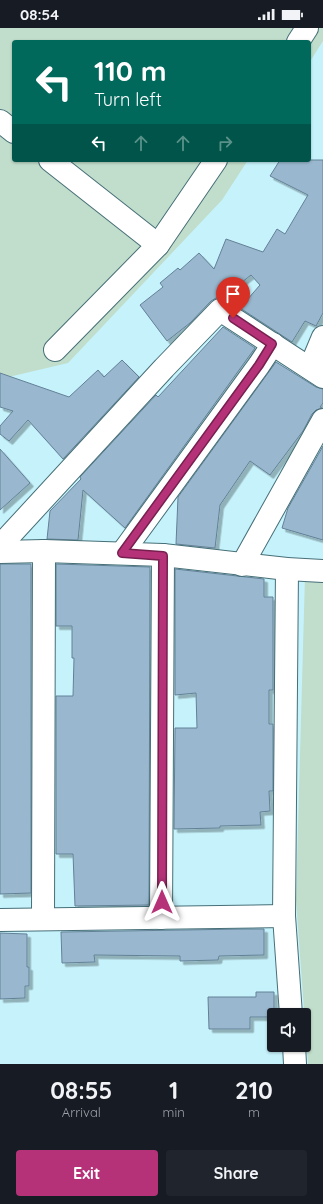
<!DOCTYPE html>
<style>
body{margin:0;font-family:Quicksand,sans-serif;background:#20242c;color:#f1f3f6;height:100vh;display:flex;flex-direction:column;font-size:15px;white-space:nowrap}
*{box-sizing:border-box;margin:0}
p{font-size:13px;color:#9ea1a6}
.icon{flex:none;width:22px;height:22px;fill:none;stroke:currentColor;stroke-width:2;stroke-linecap:round;stroke-linejoin:round}
.map{position:relative;height:1036px;overflow:hidden}
.panel{display:flex;flex-direction:column;background:#171b24;flex:1}
.panel>*{flex:none}
.top-card{position:absolute;left:12px;top:12px;width:299px;height:122px;border-radius:4px;box-shadow:0 1px 3px #0004;background:#00695c;color:#fff;overflow:hidden}
.fabs{position:absolute;left:267px;top:980px;display:grid;gap:8px}
.fabs a{display:grid;place-items:center;width:44px;height:44px;border-radius:4px;background:#171b24;box-shadow:0 1px 3px #0004;font-size:20px}
.pin{position:absolute;display:grid;place-items:center;width:34px;height:34px;color:#fff;margin:-41px -17px;border-radius:50% 50% 50% 0;rotate:-45deg;box-shadow:0 0 4px #0007}
.pin .icon{rotate:45deg}
.me{position:absolute;width:44px;margin:-22px;rotate:0deg;stroke-linejoin:round;filter:drop-shadow(0 0 3px #0008)}
.turn{display:flex;align-items:center;gap:14px;height:84px;padding:0 16px;font-size:18px}
.turn .icon{width:52px;height:52px;stroke-width:2.5}
.turn b{display:block;font-size:28px;line-height:34px}
.lanes{display:flex;align-items:center;height:38px;padding:0 16px;background:#0003;justify-content:center;gap:20px;direction:ltr}
.lanes .off{opacity:.35}
.eta{display:flex;justify-content:space-evenly;align-items:center;height:68px;text-align:center}
.eta b{font-size:24px;font-weight:700;line-height:28px}
.cta{display:flex;gap:8px;margin-top:auto;padding:8px 16px}
.cta a{flex:1;height:46px;border-radius:4px;background:#b53279;color:#fff;font-size:16px;font-weight:700;line-height:46px;text-align:center}
.cta a+a{background:#20242c;color:#f1f3f6}
.status{display:flex;justify-content:space-between;align-items:center;height:28px;padding:0 20px;background:#171b24;direction:ltr}
.status svg{height:11px;fill:currentColor}
.map>svg:first-child{display:block}
.green{fill:#c1ddcb}
.building{fill:#99b8cf;stroke:#638196;filter:url(#shadow)}
.lines{fill:none;stroke-linecap:round;stroke-linejoin:round}
.minor-casing{stroke:#466f77;stroke-width:24}
.minor{stroke:#fff;stroke-width:22}
.route-casing{stroke:#76204f;stroke-width:10}
.route{stroke:#b53279;stroke-width:7}
</style>
<div class="status"><b>08:54</b><svg viewBox="0 0 49 12"><path d="M0 12V9h3v3zM5 12V6h3v6zM10 12V3h3v9zM15 12V0h3v12zM26 1h20v11H26zM47 4h2v5h-2z"/></svg></div>
<div class="map">
<svg width="323" height="1036" viewBox="0 0 323 1036">
<defs>
<filter id="shadow"><feDropShadow dx="3.5" dy="3.5" stdDeviation="0" flood-color="#0004"/></filter>
</defs>
<rect width="100%" height="100%" fill="#c6f2fc"/>
<g class="green">
<path d="M0 0H323V13L309 35V14H14V132H248L222 172 68 335 0 351Z"/>
<path d="M305 548 323 549V1036H308L296 872Z"/>
</g>
<g class="building">
<path d="M280 132H323V285L316 298 305 293 292 314 240 280 260 257 251 247 222 270H216L211 273 190 295 167 313 140 277 163 259 160 255 178 240 180 242 199 225 214 241 226 211 263 224 277 201 285 206 308 167 270 148Z"/>
<path d="M223 299 255 320 125 500 83 462 78 512 47 511 50 483 81 451 80 449 156 367 158 369Z"/>
<path d="M122 332 139 349 63 431 28 392 9 413 0 406V398L13 383 0 379V345L69 369 98 342 104 349Z"/>
<path d="M276 334 316 359 323 361V375L320 379 322 380 316 382 312 386 303 403 270 447 250 433 220 477 215 520 176 516 178 469Z"/>
<path d="M323 418V512L282 500 288 480Z"/>
<path d="M0 421 30 455 0 482Z"/>
<path d="M0 536H31V865L0 866Z"/>
<path d="M56 536 150 539 149 877 75 878 73 826H56V668H73L74 630H72V598H56Z"/>
<path d="M175 541 264 551V569H273V662H269V696H273V763H269L270 783 260 784 261 797 220 798V800L174 801 175 700H197L196 665 175 667Z"/>
<path d="M245 901H264V927L219 928 218 932 180 933V928L94 927 95 934 62 935 61 904Z"/>
<path d="M0 905 27 906V939H29V958H25V970L0 971Z"/>
<path d="M256 964H274V989H250V1001H209L208 969H256Z"/>
</g>
<g class="lines">
<defs>
<g id="minor">
<path d="M298 14 307 0"/>
<path d="M0 93 14 104"/>
<path d="M50 132 158 217"/>
<path d="M55 322 158 217 216 132"/>
<path d="M310 340 323 309"/>
<path d="M0 518 164 340 220 282 323 349"/>
<path d="M0 524 44 523 163 527 287 541 323 543"/>
<path d="M122 525 259 337 273 316"/>
<path d="M242 537 323 392"/>
<path d="M287 541 284 888 291 987"/>
<path d="M161 890 163 527"/>
<path d="M43 891 44 523"/>
<path d="M0 892 284 888"/>
<path d="M294 1017 295 1036"/>
</g>
</defs>
<use href="#minor" class="minor-casing"/>
<use href="#minor" class="minor"/>
</g>
<g class="lines">
<defs>
<path id="route" d="M162 874 163 528 122 525 259 337 272 316 233 290"/>
</defs>
<use href="#route" class="route-casing"/>
<use href="#route" class="route"/>
</g>
</svg>
<div class="fabs">
<a><svg class="icon" aria-label="sound" viewBox="0 0 24 24"><path d="M4 9h4l5-4v14l-5-4H4zM17 9q2 3 0 6"/></svg></a>
</div>
<div class="pin" style="left:233px;top:290px;background:#d93025"><svg class="icon" aria-label="arrive" viewBox="0 0 24 24"><path d="M6 21V4h12l-3 4 3 4H6"/></svg></div>
<svg class="me" style="left:162px;top:874px" viewBox="-20 -20 40 40"><path d="M0-17L14 15 0 8-14 15z" fill="#b53279" stroke="#fff" stroke-width="4"/></svg>
<div class="top-card">
<div class="turn"><svg class="icon" aria-label="left" viewBox="0 0 24 24"><path d="M17 20v-9H6M10 6l-5 5 5 5"/></svg><div><b>110 m</b>Turn left</div></div>
<div class="lanes"><svg class="icon" aria-label="left" viewBox="0 0 24 24"><path d="M17 20v-9H6M10 6l-5 5 5 5"/></svg><svg class="icon off" aria-label="ahead" viewBox="0 0 24 24"><path d="M12 20V5M6 11l6-6 6 6"/></svg><svg class="icon off" aria-label="ahead" viewBox="0 0 24 24"><path d="M12 20V5M6 11l6-6 6 6"/></svg><svg class="icon off" aria-label="right" viewBox="0 0 24 24"><path d="M7 20v-9h11M14 6l5 5-5 5"/></svg></div>
</div>
</div>
<section class="panel">
<div class="eta">
<div><b>08:55</b><p>Arrival</p></div>
<div><b>1</b><p>min</p></div>
<div><b>210</b><p>m</p></div>
</div>
<div class="cta"><a>Exit</a><a>Share</a></div>
</section>
